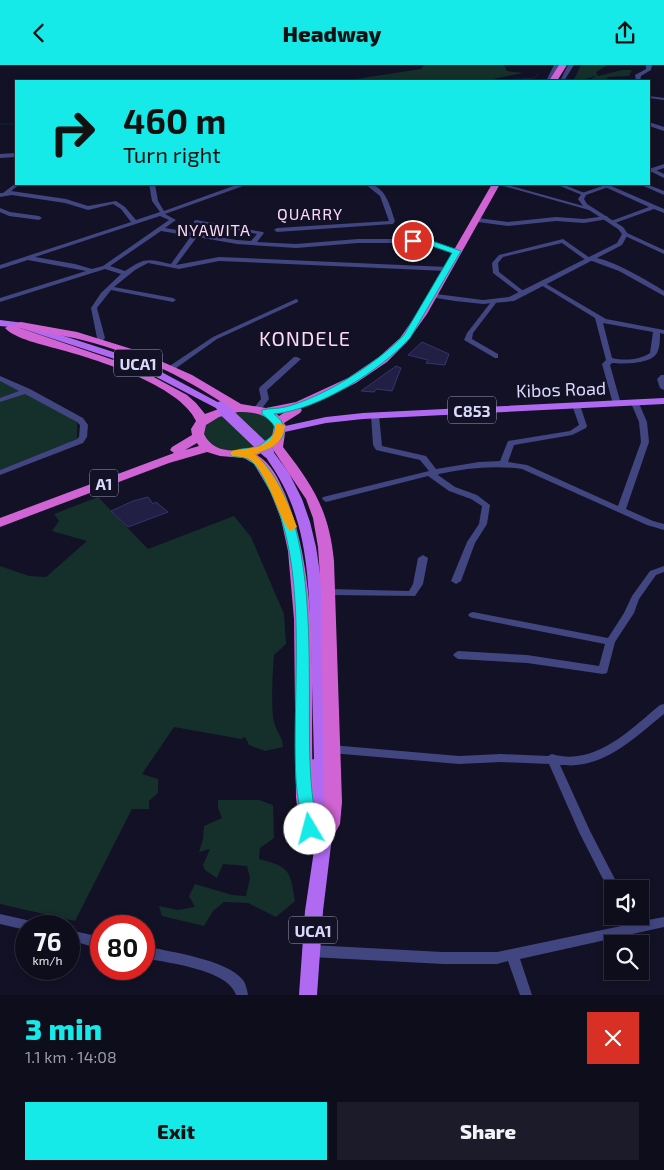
<!DOCTYPE html>
<meta charset="utf-8">
<style>
body{margin:0;font-family:"Exo 2",sans-serif;background:#1c1b29;color:#f1f3f6;height:100vh;display:flex;flex-direction:column;font-size:19px;white-space:nowrap}
*{box-sizing:border-box;margin:0}
p{font-size:16px;color:#9b9ca3}
.icon{flex:none;width:28px;height:28px;fill:none;stroke:currentColor;stroke-width:2;stroke-linecap:round;stroke-linejoin:round}
.map{position:relative;height:930px;overflow:hidden}
.side{display:flex;flex-direction:column;background:#0e0d1c;flex:1}
.side>*{flex:none}
.guide{position:absolute;left:15px;top:15px;width:635px;height:105px;border-radius:0px;box-shadow:0 2px 8px #0003,0 0 0 1px #2e2d3b;background:#16eae8;color:#111;overflow:hidden}
.fabs{position:absolute;left:604px;top:815px;display:grid;gap:10px}
.fabs a{display:grid;place-items:center;width:45px;height:45px;border-radius:0px;background:#0e0d1c;box-shadow:0 2px 8px #0003,0 0 0 1px #2e2d3b;font-size:25px}
.speed{position:absolute;left:15px;top:850px;display:flex;gap:10px;font-size:25px;font-weight:700;text-align:center}
.speed>*{display:grid;place-content:center;width:65px;height:65px;border-radius:50%;background:#0e0d1c;box-shadow:0 2px 8px #0003,0 0 0 1px #2e2d3b;line-height:1}
.speed small{font-size:12px;font-weight:400}
.speed .limit{border:8px solid #d22;background:#fff;color:#111}
.pin{position:absolute;display:grid;place-items:center;width:42px;height:42px;color:#fff;margin:-21px;border:2px solid #fff;border-radius:50%;box-shadow:0 1px 5px #0007}
.me{position:absolute;width:55px;margin:-28px;rotate:352deg;stroke-linejoin:round;filter:drop-shadow(0 0 4px #0008)}
.turn{display:flex;align-items:center;gap:18px;height:105px;padding:0 25px;font-size:22px}
.turn .icon{width:65px;height:65px;stroke-width:2.5}
.turn b{display:block;font-size:35px;line-height:42px}
.round{display:grid;place-items:center;flex:none;width:52px;height:52px;border-radius:0px;background:#1c1b29}
.head{display:flex;align-items:center;justify-content:space-between;height:85px;padding:0 25px}
h1{font-size:30px;font-weight:800;line-height:38px;color:#16eae8}
.primary-button{display:flex;gap:10px;margin-top:auto;padding:10px 25px}
.primary-button a{flex:1;height:58px;border-radius:0px;background:#16eae8;color:#111;font-size:20px;font-weight:800;line-height:58px;text-align:center}
.primary-button a+a{background:#1c1b29;color:#f1f3f6}
header{display:flex;justify-content:space-between;align-items:center;height:65px;padding:0 25px;background:#16eae8;color:#111;font-size:22px;font-weight:800}
.map>svg:first-child{display:block}
.green{fill:#152f2b}
.lines{fill:none;stroke-linecap:round;stroke-linejoin:round}
.stream{stroke:#0f2741;stroke-width:1}
.building{fill:#221f44;stroke:#38336e}
.minor{fill:#414580;fill-rule:evenodd}
.tertiary{fill:#414580;fill-rule:evenodd}
.primary{fill:#b06af2;fill-rule:evenodd}
.trunk{fill:#d064d4;fill-rule:evenodd}
.primary-bridge-far1{stroke:#b06af2;stroke-width:9}
.primary-bridge{stroke:#b06af2;stroke-width:12}
.route{fill:#16eae8;stroke:#0e9897}
.slow{fill:#f59e0b}
.labels{text-anchor:middle;dominant-baseline:central;stroke-width:5;stroke-linejoin:round;paint-order:stroke}
.far-neighbourhood-label{font-size:16px;letter-spacing:1px;fill:#fcdbf3;stroke:#131125}
.far-quarter-label{font-size:16px;letter-spacing:1px;fill:#fcdbf3;stroke:#131125}
.shield{fill:#131125;stroke:#9e9dbc;stroke-width:1}
.shield-label{font-size:16px;font-weight:bold;fill:#d9d9fc}
.street-label{font-size:18px;fill:#d9d9fc;stroke:#131125}
.quarter-label{font-size:20px;letter-spacing:1px;fill:#fcdbf3;stroke:#131125}
</style>
<header><svg class="icon" aria-label="back" viewBox="0 0 24 24"><path d="M15 5l-7 7 7 7"/></svg>Headway<svg class="icon" aria-label="share" viewBox="0 0 24 24"><path d="M12 15V3M7 8l5-5 5 5M5 13v7h14v-7"/></svg></header>
<div class="map">
<svg width="664" height="930" viewBox="0 0 664 930">
<rect width="100%" height="100%" fill="#131125"/>
<g class="green">
<path d="M424 0H504L507 6 523 8 483 16H343L421 4Z"/>
<path d="M581 0H608L596 7 598 11 622 5H632L629 11 608 12 606 15H590L596 11 582 15 574 14Z"/>
<path d="M0 316 28 328 77 357V374L0 405Z"/>
<path d="M258 346 278 362 270 378C243 386 228 392 203 375L202 359 218 348Z"/>
<path d="M98 432 148 484 234 451 251 472 284 549 286 579 274 590C273 606 270 646 275 660 278 670 282 670 283 682L265 686 249 680 245 672 241 674 174 662 142 709 158 714V728L149 736V744H132L75 856 0 839V501L29 511 46 512 87 476 52 466 59 456 54 449Z"/>
<path d="M218 735H259L273 740 274 773 260 783 259 794C290 802 290 805 295 836L276 852 248 838 224 837 213 846 204 861 162 851 159 841 178 845 195 842 189 831 195 819 232 830 246 831 250 813 247 801 223 799 217 813 205 805 203 800 210 784 199 787 203 774 204 761 222 753 218 743Z"/>
</g>
<g class="lines">
<g class="stream">
<path d="M490 16 534 13 538 9"/>
<path d="M0 59H16"/>
</g>
</g>
<g class="building">
<path d="M422 277 449 289 445 300 426 298 428 295 408 290Z"/>
<path d="M396 301 401 303 392 326 377 324 374 327 361 326Z"/>
<path d="M148 432 153 439 156 437 168 447 128 462 111 446 133 436Z"/>
</g>
<g class="lines">
<g class="minor">
<path d="M649 31 664 33V35L649 33Z"/>
<path d="M652 103 664 109V113L650 106 649 105Z"/>
<path d="M16 118V119H20L11 126 66 134 88 141 116 136 125 142 136 155 160 147 152 136 149 119H155L158 136 164 146 239 119H247L246 120 165 149 176 155 165 163 237 175 251 176 257 169 194 158V156L196 155 263 167 264 168 257 177 296 179 358 174H419L460 186 457 188 419 178H358L296 183 237 179 197 172 176 200 219 192 447 202 450 204 447 206 219 196 179 204 148 198 135 205 114 222 173 233 176 235 173 237 111 225 97 243 105 273 101 278 99 279 95 277 97 273 91 243 101 228 121 209 105 204 0 237V233L86 206 28 195 0 204V200L131 157 121 144 113 139 88 145 65 138 12 130 0 132V128H3ZM160 151 169 155 103 201 92 204 75 199 35 192ZM161 166 191 171 171 199C147 194 146 192 125 206L110 201Z"/>
<path d="M365 119C385 118 390 141 395 156L393 159 277 167 274 165 277 163 389 156 380 131Z"/>
<path d="M496 119H504L594 144 589 145Z"/>
<path d="M555 119H562L587 129 582 130Z"/>
<path d="M639 119H646L664 126V130Z"/>
<path d="M605 120H609L664 144V148L654 144 615 158H611V156L649 142 605 122Z"/>
<path d="M0 143 10 147 39 151 42 153 39 155 9 151 0 147Z"/>
<path d="M606 151 608 152V154L584 158 556 156 508 161 478 157 475 155 478 153 508 157 556 152 584 154Z"/>
<path d="M623 168H627L664 185V189L623 170Z"/>
<path d="M563 174 590 193C605 190 650 217 664 226V231L619 206 592 196H587L562 178 503 192 498 198 499 207 526 228V230H522L493 208 492 198 499 190Z"/>
<path d="M543 217 606 254 664 265V269L660 268C660 275 660 282 657 288 651 299 624 299 612 298L610 300 621 339 620 341H617L613 339 602 299 606 295 595 253 541 220V218ZM603 258 653 267 650 288C640 295 624 296 612 293Z"/>
<path d="M296 234 298 235V237L217 274 172 306H169L165 304 213 272Z"/>
<path d="M493 236 496 238 473 268 472 274 498 289V293H495L464 275 467 268 491 237Z"/>
<path d="M294 292H297L301 294 267 325 269 334 260 346H254L253 344 261 334 259 324 260 322Z"/>
<path d="M661 310H664V325L660 323 657 314Z"/>
<path d="M0 311 30 324 83 353 88 360 87 372 83 378 0 410V405L77 374 79 372 80 360 77 357 25 329 0 337V333L19 326 0 316Z"/>
<path d="M632 336H638L647 357 649 377 626 444 653 456 664 459V465L647 460 522 404C494 400 467 403 439 409L438 410 455 422 477 430 490 440 487 459 475 478 461 516 456 519 451 516 467 477 479 459 482 441 471 434 449 426 428 411 326 437 322 434 323 432 429 406 420 395 376 385 373 380 371 350 372 348H378L379 350 382 381 426 391 436 404 479 397 500 396 508 376 570 366 579 360 572 340 576 338 580 340 587 361 586 363 572 370 514 380 508 397 527 400 618 441 641 377 639 357 631 338Z"/>
<path d="M423 490 428 493 423 519 415 531 329 530 324 527 329 524 409 526 413 519 418 493Z"/>
<path d="M664 501V507L656 510 639 534 634 548 615 577 607 608 603 609 527 598 458 594 455 592 453 590 455 588 458 586 527 590 599 601 605 579 473 553 470 552 468 550 470 548 473 547 608 573 624 548 632 531 650 506Z"/>
<path d="M664 639V649C638 670 611 697 576 700 571 701 566 700 560 700L590 766 620 824H612V829L610 828 579 767 549 699 501 697 459 699 331 688 327 687 326 684 327 681 331 680 459 691 501 689 548 691 552 689C594 702 630 665 660 640Z"/>
<path d="M0 849 31 856 35 857 37 861H26V865L0 859Z"/>
<path d="M622 851H634L637 857 664 852V862L520 894 532 930H520L508 896 497 899H443L311 892 307 890 305 886 307 882 311 880 443 887H497L626 860Z"/>
<path d="M69 865 101 872V884L69 875Z"/>
<path d="M144 881C170 887 226 894 243 915 246 919 247 925 248 930H236C228 904 167 898 144 893Z"/>
</g>
<g class="tertiary">
<path d="M554 0H560L550 16H546Z"/>
<path d="M568 0H574L564 16H560Z"/>
<path d="M646 0H652L651 5 641 11 640 16H636L635 10 646 4Z"/>
<path d="M649 57 664 62V66L649 61Z"/>
<path d="M16 88V92L0 93V89Z"/>
<path d="M664 99V103L649 108V104Z"/>
<path d="M608 119H617L586 130 584 134 587 139 623 162 628 169 622 180 514 236 483 239 455 236 436 233 432 231 436 229 483 235 509 232 617 178 622 169 618 164 583 141 578 134 582 128Z"/>
</g>
<g class="primary">
<path d="M0 255 24 258 141 296 225 341 220 344 216 343 133 300 20 263 0 261Z"/>
<path d="M664 333V339L363 354 326 358 280 368 274 365 276 363 326 352 363 348Z"/>
<path d="M268 384 272 385 289 408 302 434 310 457 316 482 323 528 332 772 323 846 317 930H299L305 846 316 772 315 753 309 752 307 747 304 700 307 696 314 694C313 656 312 618 311 580 309 531 309 479 289 433 282 416 273 402 262 387Z"/>
</g>
<g class="trunk">
<path d="M559 0H567L557 16H549Z"/>
<path d="M492 119H500L427 249 407 277 387 297 356 318 322 335 300 343 302 345 300 348 284 358 286 361 283 382C314 422 329 446 334 496L342 737 340 759 330 777 316 783 310 780 299 755 296 733 294 554 288 486 281 454 270 426 254 399 244 393 220 391 207 387 169 398 0 462V453L174 388 170 385 172 382 192 370 191 364 196 356C180 320 95 294 58 284 44 280 15 274 5 263L10 260 17 262 16 260 17 258 21 257 77 267 138 286 192 310 241 339 266 343 296 337 348 313 379 292 400 273 417 249ZM17 262C36 267 55 269 74 273 129 286 181 309 227 341L205 349 196 338 187 330 137 303ZM238 347C252 347 266 348 274 361L272 371C255 386 216 395 204 369L206 360 219 352ZM285 347 279 351 277 349ZM197 378 199 381 185 385ZM272 383 306 434 313 453 318 482 321 526 324 737 322 758 320 763 315 744 313 722C309 625 322 521 285 429 279 415 271 398 257 390Z"/>
</g>
<path class="primary-bridge-far1" d="M220 341 225 346"/>
<path class="primary-bridge" d="M224 345 268 387"/>
</g>
<path class="route" d="M410 174H426L461 186 410 273C381 305 318 345 274 349 298 367 275 385 254 388 327 452 304 625 311 715 312 732 315 748 317 764L315 769 310 771 305 769 303 764C301 748 297 732 296 715 291 625 311 500 267 420 262 410 258 402 250 395 245 392 237 392 232 391L230 388C237 383 248 384 257 382 260 381 263 378 267 375 282 364 273 358 262 349V345C269 343 277 344 285 342 322 333 378 298 404 270L452 188 426 179 410 178Z"/>
<path class="slow" d="M276 358H280L285 361C282 380 272 383 255 389 276 409 287 435 297 462L291 466C281 463 268 402 247 393 243 391 236 392 232 391L230 388 232 386C244 383 266 385 273 370 275 367 275 362 276 358Z"/>
<g class="labels">
<g class="far-neighbourhood-label">
<text x="310" y="148">QUARRY</text>
</g>
<g class="far-quarter-label">
<text x="214" y="164">NYAWITA</text>
</g>
<g class="shield">
<rect x="114" y="284.5" width="48" height="27" rx="4"/>
<rect x="448" y="331.5" width="48" height="27" rx="4"/>
<rect x="90" y="404.5" width="28" height="27" rx="4"/>
<rect x="289" y="851.5" width="48" height="27" rx="4"/>
</g>
<g class="shield-label">
<text x="138" y="298">UCA1</text>
<text x="472" y="345">C853</text>
<text x="104" y="418">A1</text>
<text x="313" y="865">UCA1</text>
</g>
<g class="street-label">
<text transform="translate(561 324) rotate(-2)">Kibos Road</text>
</g>
<g class="quarter-label">
<text x="305" y="273">KONDELE</text>
</g>
</g>
</svg>
<div class="fabs">
<a><svg class="icon" aria-label="sound" viewBox="0 0 24 24"><path d="M4 9h4l5-4v14l-5-4H4zM17 9q2 3 0 6"/></svg></a>
<a><svg class="icon" aria-label="search" viewBox="0 0 24 24"><circle cx="10" cy="10" r="6"/><path d="M15 15l6 6"/></svg></a>
</div>
<div class="speed"><div>76<small>km/h</small></div><div class="limit">80</div></div>
<div class="pin" style="left:413px;top:176px;background:#d93025"><svg class="icon" aria-label="arrive" viewBox="0 0 24 24"><path d="M6 21V4h12l-3 4 3 4H6"/></svg></div>
<svg class="me" style="left:310px;top:764px" viewBox="-20 -20 40 40"><circle r="19" fill="#fff"/><path d="M0-13L10 11 0 6-10 11z" fill="#16eae8"/></svg>
<div class="guide">
<div class="turn"><svg class="icon" aria-label="right" viewBox="0 0 24 24"><path d="M7 20v-9h11M14 6l5 5-5 5"/></svg><div><b>460 m</b>Turn right</div></div>
</div>
</div>
<section class="side">
<div class="head"><div><h1>3 min</h1><p>1.1 km · 14:08</p></div><a class="round" style="background:#d93025;color:#fff"><svg class="icon" aria-label="close" viewBox="0 0 24 24"><path d="M6 6l12 12M18 6L6 18"/></svg></a></div>
<div class="primary-button"><a>Exit</a><a>Share</a></div>
</section>
